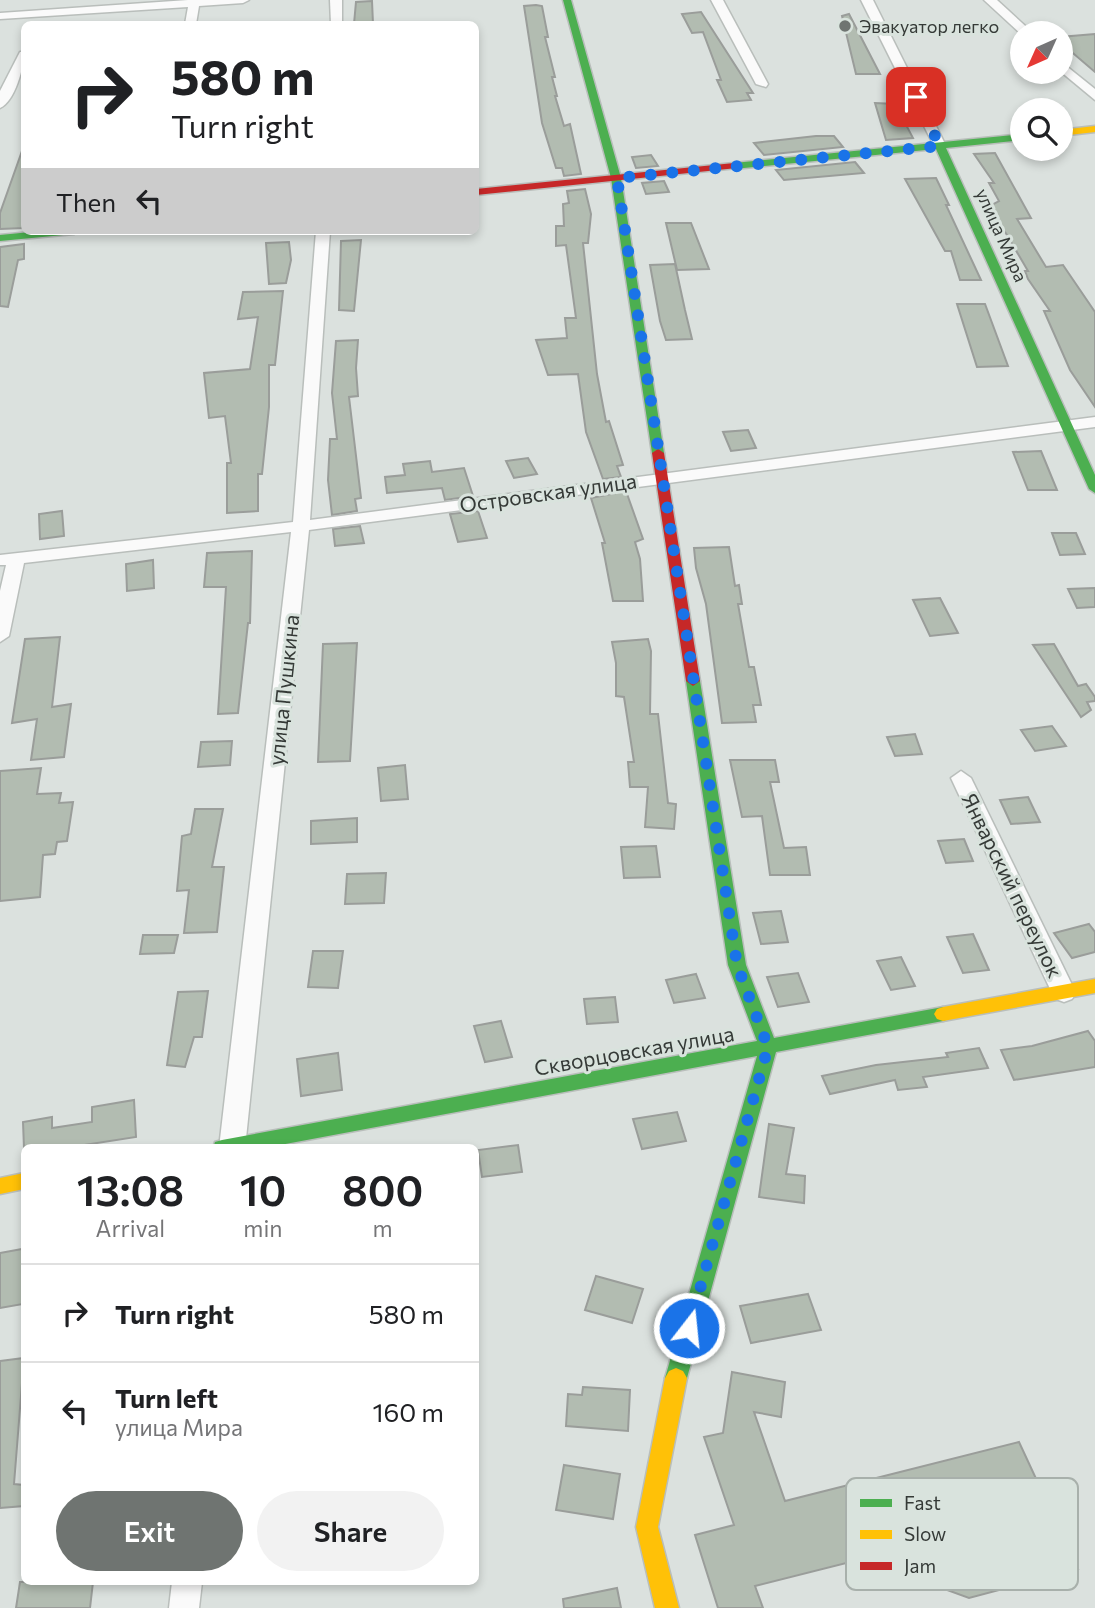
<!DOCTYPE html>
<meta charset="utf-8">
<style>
body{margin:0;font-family:Commissioner,sans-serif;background:#f2f2f2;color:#202124;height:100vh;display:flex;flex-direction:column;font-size:26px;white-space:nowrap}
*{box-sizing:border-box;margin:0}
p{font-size:23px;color:#757577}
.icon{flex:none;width:38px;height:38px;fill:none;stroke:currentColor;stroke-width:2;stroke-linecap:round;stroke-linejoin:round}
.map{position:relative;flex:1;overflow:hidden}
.panel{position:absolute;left:21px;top:1144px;width:458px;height:441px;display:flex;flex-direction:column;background:#fff;border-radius:10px;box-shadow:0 4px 10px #0003}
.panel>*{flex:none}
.guide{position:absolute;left:21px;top:21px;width:458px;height:214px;border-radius:10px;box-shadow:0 4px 10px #0003;background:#fff;color:#202124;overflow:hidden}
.needle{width:46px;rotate:225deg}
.tools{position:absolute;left:1010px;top:21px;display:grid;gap:14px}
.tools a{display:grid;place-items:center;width:63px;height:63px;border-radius:50%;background:#fff;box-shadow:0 4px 10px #0003;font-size:35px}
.pin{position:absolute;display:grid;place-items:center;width:60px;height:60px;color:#fff;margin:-30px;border-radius:14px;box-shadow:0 4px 10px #0006}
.me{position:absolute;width:77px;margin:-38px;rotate:16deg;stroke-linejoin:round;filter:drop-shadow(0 0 5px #0008)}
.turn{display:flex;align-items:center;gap:24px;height:147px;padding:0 35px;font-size:32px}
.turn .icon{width:91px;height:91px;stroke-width:2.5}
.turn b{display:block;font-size:49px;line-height:60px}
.then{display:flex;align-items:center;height:66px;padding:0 35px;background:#0003;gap:14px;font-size:26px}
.eta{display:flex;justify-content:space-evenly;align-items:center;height:119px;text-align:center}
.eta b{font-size:42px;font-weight:600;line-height:49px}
.primary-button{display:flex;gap:14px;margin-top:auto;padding:14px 35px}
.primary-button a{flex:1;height:80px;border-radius:42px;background:#6f7471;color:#fff;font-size:28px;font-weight:600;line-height:80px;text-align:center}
.primary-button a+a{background:#f2f2f2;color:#202124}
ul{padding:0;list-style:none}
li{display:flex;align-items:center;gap:21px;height:98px;padding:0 35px;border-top:2px solid #e0e0e0}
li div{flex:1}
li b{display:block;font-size:26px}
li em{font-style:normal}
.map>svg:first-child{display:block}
.building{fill:#b2bcb1;stroke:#9a9d9a;stroke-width:2}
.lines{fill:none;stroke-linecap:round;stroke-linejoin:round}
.street-casing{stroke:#b9bebb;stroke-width:3}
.fast-casing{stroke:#b9bebb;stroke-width:3}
.slow-casing{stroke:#b9bebb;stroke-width:3}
.jam-casing{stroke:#b9bebb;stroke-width:3}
.street{fill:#fafafa;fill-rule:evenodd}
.fast{fill:#4caf50;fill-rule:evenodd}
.slow{fill:#ffc107;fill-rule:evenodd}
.jam{fill:#c62828;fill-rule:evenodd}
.route{stroke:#1a73e8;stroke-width:12;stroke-dasharray:0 21.6}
.poi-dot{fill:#6f7471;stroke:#d9e3dd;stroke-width:2.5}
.labels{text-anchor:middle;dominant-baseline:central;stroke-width:6;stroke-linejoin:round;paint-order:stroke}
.far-poi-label{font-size:18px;fill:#353a37;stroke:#d9e3dd;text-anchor:start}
.far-street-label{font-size:18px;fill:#353a37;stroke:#d9e3dd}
.street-label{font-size:21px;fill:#353a37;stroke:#d9e3dd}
.key{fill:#d9e3dd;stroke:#a8b0ab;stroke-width:2}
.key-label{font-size:19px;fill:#353a37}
</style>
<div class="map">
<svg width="1095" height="1608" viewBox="0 0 1095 1608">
<rect width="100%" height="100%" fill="#dbe1de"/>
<g class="building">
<path d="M372 1 373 24H354L356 2Z"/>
<path d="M536 5 542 6 548 37H545L555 77H552L557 96H555L564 126 570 124 581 174 564 176 562 168H556L542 123 524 6Z"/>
<path d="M701 12 753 93H747L751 100 727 102 717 80H721L703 32 692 33 682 14Z"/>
<path d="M849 14 880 74H856L842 16Z"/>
<path d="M1095 34V72L1060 42V37Z"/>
<path d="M875 103 895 104 913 138 886 140Z"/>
<path d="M816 136H834L843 147 764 155 754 143Z"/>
<path d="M22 151H24V228L0 229V213Z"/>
<path d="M995 153 1031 218 1017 219 1046 267 1063 265 1095 312V407L1070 370 1044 311H1050L1028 279 1025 271H1028L990 206 999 201 989 183H994L974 154Z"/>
<path d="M651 155 658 166 636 168 632 157Z"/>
<path d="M855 162 864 173 784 180 776 170Z"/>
<path d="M936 178 949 205H946L981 280H960L951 251H945L905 179Z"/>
<path d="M664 181 669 192 646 194 642 183Z"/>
<path d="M585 189 591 214 588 243H583L597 374 606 422 609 421 623 465 617 466 621 477 603 479 586 432 578 374 548 375 536 340 567 338 565 318H576L566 245 556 246V226H564L563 204 569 203 567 191Z"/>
<path d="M666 223H691L709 269 677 270Z"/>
<path d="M361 240 354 311 339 310 341 241Z"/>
<path d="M289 242 291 260 286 283 269 284 266 243Z"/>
<path d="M24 244V259L18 260 8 307 0 306V247Z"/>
<path d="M675 264 685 310 692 339 666 340 660 321 650 265Z"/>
<path d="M283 291 275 365H269V407L262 474H258V511L227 513V463H231L225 416 209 418 204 373 250 369 258 317 238 319 243 292Z"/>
<path d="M957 304H985L1008 366 977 367Z"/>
<path d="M358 340 356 368 358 396 349 397 361 498 355 499 357 511 332 515 328 480 330 439H337L332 393 336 341Z"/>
<path d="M748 430 756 448 731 451 723 432Z"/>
<path d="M1041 451 1057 490H1028L1013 452Z"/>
<path d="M528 458 537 474 514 478 506 461Z"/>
<path d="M430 461 432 472 464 468 473 496 445 500 442 488 387 493 385 477 405 475 403 464Z"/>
<path d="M626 491 643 539 635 542 640 559 643 601H613L602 543H605L591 498Z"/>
<path d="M62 511 64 536 40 539 39 514Z"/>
<path d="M478 511 487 538 458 542 450 514Z"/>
<path d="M360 526 364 543 335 546 333 529Z"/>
<path d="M1052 533H1076L1085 554 1060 555Z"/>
<path d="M729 547 735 586 739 585 742 604H738L749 667H754L761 705H753L756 722 722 723 706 604 696 568 694 548Z"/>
<path d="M252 551 250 623H248L238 713 218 714 226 587H204L207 553Z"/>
<path d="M153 560 154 588 127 591 126 564Z"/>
<path d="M1095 588V607L1077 608 1068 589Z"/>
<path d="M940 598 958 633 930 636 913 600Z"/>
<path d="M60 637 52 707 71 704 64 757 31 760 37 719 12 723 25 639Z"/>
<path d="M648 639 651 651 650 714H658L668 803 676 804 674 829 645 827 648 787H630L628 762H634L624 697 616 696V663L612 642Z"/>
<path d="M357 643 350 761 318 762 323 644Z"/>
<path d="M1054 644 1078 686 1086 684 1095 697V701L1087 702 1091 710 1081 717 1033 645Z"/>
<path d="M1052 726 1066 746 1035 751 1021 730Z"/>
<path d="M915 734 922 754 895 756 887 737Z"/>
<path d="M232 741 230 765 198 767 201 742Z"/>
<path d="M730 760H775L779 782H770L784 848 806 847 810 875H770L762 816 742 817Z"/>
<path d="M405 765 408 799 381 801 378 768Z"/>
<path d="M41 768 37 794 61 793 59 803 73 802 67 841 57 842 55 854 43 855 40 897 0 901V771Z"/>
<path d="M1028 797 1040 822 1011 824 1000 800Z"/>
<path d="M195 809H223L212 867H224L217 932 184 933 189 890 177 891 182 836 191 834Z"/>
<path d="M357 818V842L311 844V821Z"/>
<path d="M964 839 973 861 946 863 938 841Z"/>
<path d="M656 846 660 877 624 878 621 847Z"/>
<path d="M386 873 384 903 345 904 347 874Z"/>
<path d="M781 911 788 942 761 944 753 913Z"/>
<path d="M1089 924 1095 932V952L1072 958 1054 933Z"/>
<path d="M973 934 989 970 963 973 947 937Z"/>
<path d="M143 935H178L174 953 140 954Z"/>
<path d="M313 951H343L338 988 308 987Z"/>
<path d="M901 957 915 986 891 990 877 961Z"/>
<path d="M798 973 809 1002 778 1007 767 977Z"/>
<path d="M696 974 705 998 674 1003 666 980Z"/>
<path d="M208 991 202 1037H194L185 1067 167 1065 178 992Z"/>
<path d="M615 997 618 1022 587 1024 584 999Z"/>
<path d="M501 1021 512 1057 485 1062 474 1026Z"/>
<path d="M1088 1031 1095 1041V1067L1014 1080 1001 1050 1032 1046Z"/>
<path d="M979 1048 988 1068 923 1077 927 1087 898 1090 895 1080 830 1094 822 1076 876 1065 948 1057 946 1053Z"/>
<path d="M338 1053 342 1090 301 1096 297 1059Z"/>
<path d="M134 1100 136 1137 65 1148H24L23 1122 52 1117V1128L92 1122V1107Z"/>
<path d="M677 1112 686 1141 642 1149 633 1119Z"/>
<path d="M769 1124 794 1128 786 1174 805 1176 804 1203 759 1197Z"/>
<path d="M518 1145 522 1172 482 1177 478 1150Z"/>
<path d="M22 1249 23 1304 0 1308V1253Z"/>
<path d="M596 1276 643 1289 632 1323 585 1310Z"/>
<path d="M808 1294 821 1330 751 1343 740 1306Z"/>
<path d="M24 1358 14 1484 24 1485V1506L0 1508V1361Z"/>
<path d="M732 1372 785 1382 781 1417 754 1412 785 1501 1019 1442 1078 1569 969 1598 862 1559 755 1586 763 1608H718L695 1535 734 1525 704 1437 723 1433Z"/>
<path d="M583 1387 630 1390 628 1431 566 1426 568 1394 582 1395Z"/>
<path d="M564 1465 620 1474 613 1519 556 1510Z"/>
<path d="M20 1582H93L90 1608H16Z"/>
<path d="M617 1588 621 1608H564L563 1599Z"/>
</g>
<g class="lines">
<defs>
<g id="street">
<path d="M188 0H249L243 3 199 6 196 24H185L188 7 0 19V13Z"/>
<path d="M330 0H342V24H331Z"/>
<path d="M711 0H723L768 84 766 87 756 84Z"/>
<path d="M861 0H873L946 146 945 149 934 146Z"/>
<path d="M984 0H997L1033 33 1022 35Z"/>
<path d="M20 52H24C24 67 15 101 0 108V91Z"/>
<path d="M1060 61 1095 89V100L1060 71Z"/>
<path d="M316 231H330L310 520 1095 417V427L309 530 245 1148H219L291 532 24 563 9 636 0 642V591L6 565H0V555L293 522Z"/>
<path d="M961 771 971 778 1076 993 1072 999 1064 1002 1056 999 1052 993 951 778Z"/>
<path d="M172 1582H202L199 1608H169Z"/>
</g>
<g id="fast">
<path d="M563 0H571L621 178 664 453 658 457 652 453 611 178Z"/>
<path d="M1022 134V140L946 148 1095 475V493L1089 489 936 149 734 169 729 166 734 163Z"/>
<path d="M41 231H79L74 234 0 241V235Z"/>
<path d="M693 676 700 681 746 965 774 1038 943 1007 949 1009 952 1014 949 1019 943 1021 776 1052 687 1378 683 1385 676 1388 669 1385 665 1378 757 1056 264 1148H213L215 1142 222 1140 757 1041 728 965 686 681Z"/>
</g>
<g id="slow">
<path d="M1095 126V132L1060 136V130Z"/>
<path d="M1095 979V993L943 1021 937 1019 934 1014 937 1009 943 1007Z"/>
<path d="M24 1173V1189L0 1194V1178Z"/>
<path d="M676 1368 683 1371 687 1378 658 1527 679 1608H655L636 1527 665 1378 669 1371Z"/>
</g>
<g id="jam">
<path d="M734 163 737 164V168L476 195V189Z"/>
<path d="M658 449 664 453 700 681 693 686 686 681 652 453Z"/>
</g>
</defs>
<use href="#street" class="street-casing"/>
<use href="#fast" class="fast-casing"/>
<use href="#slow" class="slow-casing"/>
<use href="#jam" class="jam-casing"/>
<use href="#street" class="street"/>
<use href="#fast" class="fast"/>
<use href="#slow" class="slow"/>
<use href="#jam" class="jam"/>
</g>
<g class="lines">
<path class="route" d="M689 1328 768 1047 737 965 617 178 940 146 916 97"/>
</g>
<circle class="poi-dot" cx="845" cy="26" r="7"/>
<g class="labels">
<g class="far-poi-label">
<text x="859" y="26">Эвакуатор легко</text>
</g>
<g class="far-street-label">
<text transform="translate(1002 235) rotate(66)">улица Мира</text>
</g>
<g class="street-label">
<text transform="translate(548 492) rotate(-8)">Островская улица</text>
<text transform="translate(283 690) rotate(-84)">улица Пушкина</text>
<text transform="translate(1013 885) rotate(64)">Январский переулок</text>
<text transform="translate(634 1050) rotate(-10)">Скворцовская улица</text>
</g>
</g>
<rect x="846" y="1478" width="232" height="112" rx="10" class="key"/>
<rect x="860" y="1499" width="32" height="8" fill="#4caf50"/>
<rect x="860" y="1530" width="32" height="9" fill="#ffc107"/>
<rect x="860" y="1562" width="32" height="8" fill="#c62828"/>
<g class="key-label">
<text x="904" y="1510">Fast</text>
<text x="904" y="1541">Slow</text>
<text x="904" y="1573">Jam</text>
</g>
</svg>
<div class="tools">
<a><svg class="needle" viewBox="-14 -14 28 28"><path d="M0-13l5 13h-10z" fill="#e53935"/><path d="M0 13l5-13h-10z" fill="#757577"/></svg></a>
<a><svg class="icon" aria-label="search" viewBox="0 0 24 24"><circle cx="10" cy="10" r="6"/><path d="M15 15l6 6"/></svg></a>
</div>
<div class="pin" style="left:916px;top:97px;background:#d93025"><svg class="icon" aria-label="arrive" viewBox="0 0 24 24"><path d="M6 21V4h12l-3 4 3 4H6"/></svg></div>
<svg class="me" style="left:689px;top:1328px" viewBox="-20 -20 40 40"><circle r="17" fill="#1a73e8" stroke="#fff" stroke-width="3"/><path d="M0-11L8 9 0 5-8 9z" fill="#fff"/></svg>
<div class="guide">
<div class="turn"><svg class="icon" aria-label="right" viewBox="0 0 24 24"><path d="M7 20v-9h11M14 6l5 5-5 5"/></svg><div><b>580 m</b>Turn right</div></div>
<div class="then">Then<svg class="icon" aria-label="left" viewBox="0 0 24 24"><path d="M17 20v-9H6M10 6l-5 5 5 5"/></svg></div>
</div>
<section class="panel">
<div class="eta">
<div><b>13:08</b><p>Arrival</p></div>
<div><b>10</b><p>min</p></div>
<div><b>800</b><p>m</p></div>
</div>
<ul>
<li><svg class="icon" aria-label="right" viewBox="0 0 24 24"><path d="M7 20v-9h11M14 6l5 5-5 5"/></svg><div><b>Turn right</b></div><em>580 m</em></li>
<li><svg class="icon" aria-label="left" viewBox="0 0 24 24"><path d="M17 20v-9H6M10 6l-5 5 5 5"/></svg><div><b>Turn left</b><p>улица Мира</p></div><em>160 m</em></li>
</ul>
<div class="primary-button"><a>Exit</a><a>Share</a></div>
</section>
</div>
